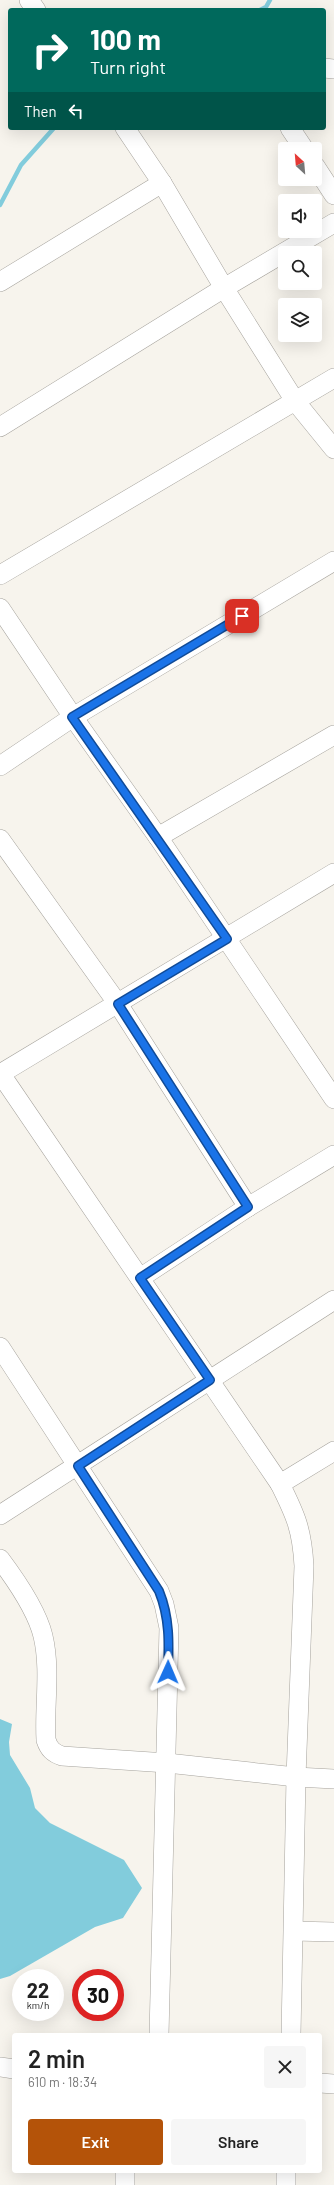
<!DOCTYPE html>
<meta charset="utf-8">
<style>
body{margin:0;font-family:Barlow,sans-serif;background:#f6f6f6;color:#222;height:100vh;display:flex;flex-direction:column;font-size:15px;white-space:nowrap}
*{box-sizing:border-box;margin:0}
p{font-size:13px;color:#767676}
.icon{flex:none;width:22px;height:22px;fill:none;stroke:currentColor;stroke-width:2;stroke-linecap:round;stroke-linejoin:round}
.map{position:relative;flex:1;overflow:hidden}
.sheet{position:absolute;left:12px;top:2033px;width:310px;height:140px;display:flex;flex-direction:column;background:#fff;border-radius:4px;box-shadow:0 4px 16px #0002}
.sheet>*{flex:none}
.top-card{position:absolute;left:8px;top:8px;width:318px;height:122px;border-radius:4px;box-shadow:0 4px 16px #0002;background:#00695c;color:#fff;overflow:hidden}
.needle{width:26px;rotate:334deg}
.fabs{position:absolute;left:278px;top:142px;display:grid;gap:8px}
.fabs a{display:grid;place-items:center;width:44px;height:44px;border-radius:4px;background:#fff;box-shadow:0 4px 16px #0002;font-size:20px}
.speed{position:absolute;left:12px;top:1969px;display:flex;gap:8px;font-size:20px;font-weight:700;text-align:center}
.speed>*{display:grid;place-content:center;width:52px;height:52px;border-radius:50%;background:#fff;box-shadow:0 4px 16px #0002;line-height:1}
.speed small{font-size:10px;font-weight:400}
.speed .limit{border:6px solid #d22;background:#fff;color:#111}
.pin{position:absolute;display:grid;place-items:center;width:34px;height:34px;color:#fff;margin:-17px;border-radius:8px;box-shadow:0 2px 6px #0006}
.me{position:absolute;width:44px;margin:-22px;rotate:1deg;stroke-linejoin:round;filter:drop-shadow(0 0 3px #0008)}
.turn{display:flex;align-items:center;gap:14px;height:84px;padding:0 16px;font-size:18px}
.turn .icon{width:52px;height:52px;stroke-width:2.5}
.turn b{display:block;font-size:28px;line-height:34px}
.then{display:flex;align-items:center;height:38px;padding:0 16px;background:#0003;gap:8px;font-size:15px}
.round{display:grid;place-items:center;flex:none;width:42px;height:42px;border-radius:4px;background:#f6f6f6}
.headline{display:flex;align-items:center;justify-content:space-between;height:68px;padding:0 16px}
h1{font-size:24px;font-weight:600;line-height:30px}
.button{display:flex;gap:8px;margin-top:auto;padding:8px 16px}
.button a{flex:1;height:46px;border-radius:4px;background:#b45309;color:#fff;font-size:16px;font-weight:600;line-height:46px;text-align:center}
.button a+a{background:#f6f6f6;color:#222}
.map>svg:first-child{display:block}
.water{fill:#82ccdc}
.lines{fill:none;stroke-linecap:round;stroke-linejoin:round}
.stream{stroke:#82ccdc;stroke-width:4.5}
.minor-casing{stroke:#a6a39d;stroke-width:20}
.minor{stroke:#fff;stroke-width:19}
.route-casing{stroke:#114b97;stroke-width:10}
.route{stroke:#1a73e8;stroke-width:7}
</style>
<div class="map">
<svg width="334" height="2185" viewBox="0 0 334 2185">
<rect width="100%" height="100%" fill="#f7f4ed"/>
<path class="water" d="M0 1719 12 1724 9 1742 10 1755 30 1788 35 1808 50 1823 124 1860 142 1888 123 1918 95 1927 10 1976 0 1979Z"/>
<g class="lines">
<g class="stream">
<path d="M260 10 266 7 270 0"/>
<path d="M0 205 21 165 54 128"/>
</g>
<defs>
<g id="minor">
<path d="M29 0 36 10"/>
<path d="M324 68 334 69"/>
<path d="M125 128 162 183 224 288 295 401 334 449"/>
<path d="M290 128 304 149"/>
<path d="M315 166 334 195"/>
<path d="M0 282 162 183"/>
<path d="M0 427 224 288 334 223"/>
<path d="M0 575 334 378"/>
<path d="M0 608 73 717 158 837 334 1099"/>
<path d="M0 766 73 717 334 561"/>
<path d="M158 837 334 735"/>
<path d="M0 839 118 1004 248 1207"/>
<path d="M0 1073 280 1484C296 1516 302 1530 304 1566L296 1777 291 2035"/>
<path d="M0 1074 334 873"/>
<path d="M140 1278 248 1207 334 1155"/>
<path d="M0 1347 159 1591 164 1604 169 1628 159 2035"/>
<path d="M280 1484 334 1451"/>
<path d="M0 1515 334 1300"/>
<path d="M0 1559C15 1579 37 1611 43 1636 51 1670 44 1706 46 1740 49 1749 53 1753 62 1756L167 1763 296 1777 334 1779"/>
<path d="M294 1931 334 1932"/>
<path d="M0 2067 14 2069"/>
<path d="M320 2083 334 2084"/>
<path d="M125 2171V2185"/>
<path d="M286 2185V2171"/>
</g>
</defs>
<use href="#minor" class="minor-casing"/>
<use href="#minor" class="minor"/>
</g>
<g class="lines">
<defs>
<path id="route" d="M168 1672C169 1644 170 1618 159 1591L78 1466 210 1380 140 1278 248 1207 118 1004 227 939 72 717 242 616"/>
</defs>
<use href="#route" class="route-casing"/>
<use href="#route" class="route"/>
</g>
</svg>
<div class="fabs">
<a><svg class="needle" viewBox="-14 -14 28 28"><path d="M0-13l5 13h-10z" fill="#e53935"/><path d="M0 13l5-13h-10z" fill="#767676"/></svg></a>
<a><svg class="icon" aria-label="sound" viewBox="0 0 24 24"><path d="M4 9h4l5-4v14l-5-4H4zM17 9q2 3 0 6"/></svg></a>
<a><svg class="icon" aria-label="search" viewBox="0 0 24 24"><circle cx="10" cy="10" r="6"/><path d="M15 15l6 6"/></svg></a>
<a><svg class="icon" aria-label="layers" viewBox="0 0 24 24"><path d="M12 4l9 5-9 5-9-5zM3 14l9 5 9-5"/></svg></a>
</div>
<div class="speed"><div>22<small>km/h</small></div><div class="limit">30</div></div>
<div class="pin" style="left:242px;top:616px;background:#d93025"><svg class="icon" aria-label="arrive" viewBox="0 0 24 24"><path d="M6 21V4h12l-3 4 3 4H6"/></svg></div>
<svg class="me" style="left:168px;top:1672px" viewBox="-20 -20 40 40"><path d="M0-17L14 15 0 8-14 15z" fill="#1a73e8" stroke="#fff" stroke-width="4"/></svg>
<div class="top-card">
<div class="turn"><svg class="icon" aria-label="right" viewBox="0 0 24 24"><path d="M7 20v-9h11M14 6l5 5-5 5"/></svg><div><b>100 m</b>Turn right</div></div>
<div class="then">Then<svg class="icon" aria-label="left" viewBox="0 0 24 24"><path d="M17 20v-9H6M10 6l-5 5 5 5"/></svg></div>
</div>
<section class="sheet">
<div class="headline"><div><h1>2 min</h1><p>610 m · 18:34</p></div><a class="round"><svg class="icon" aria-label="close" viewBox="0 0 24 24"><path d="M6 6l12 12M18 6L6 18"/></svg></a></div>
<div class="button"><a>Exit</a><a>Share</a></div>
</section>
</div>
